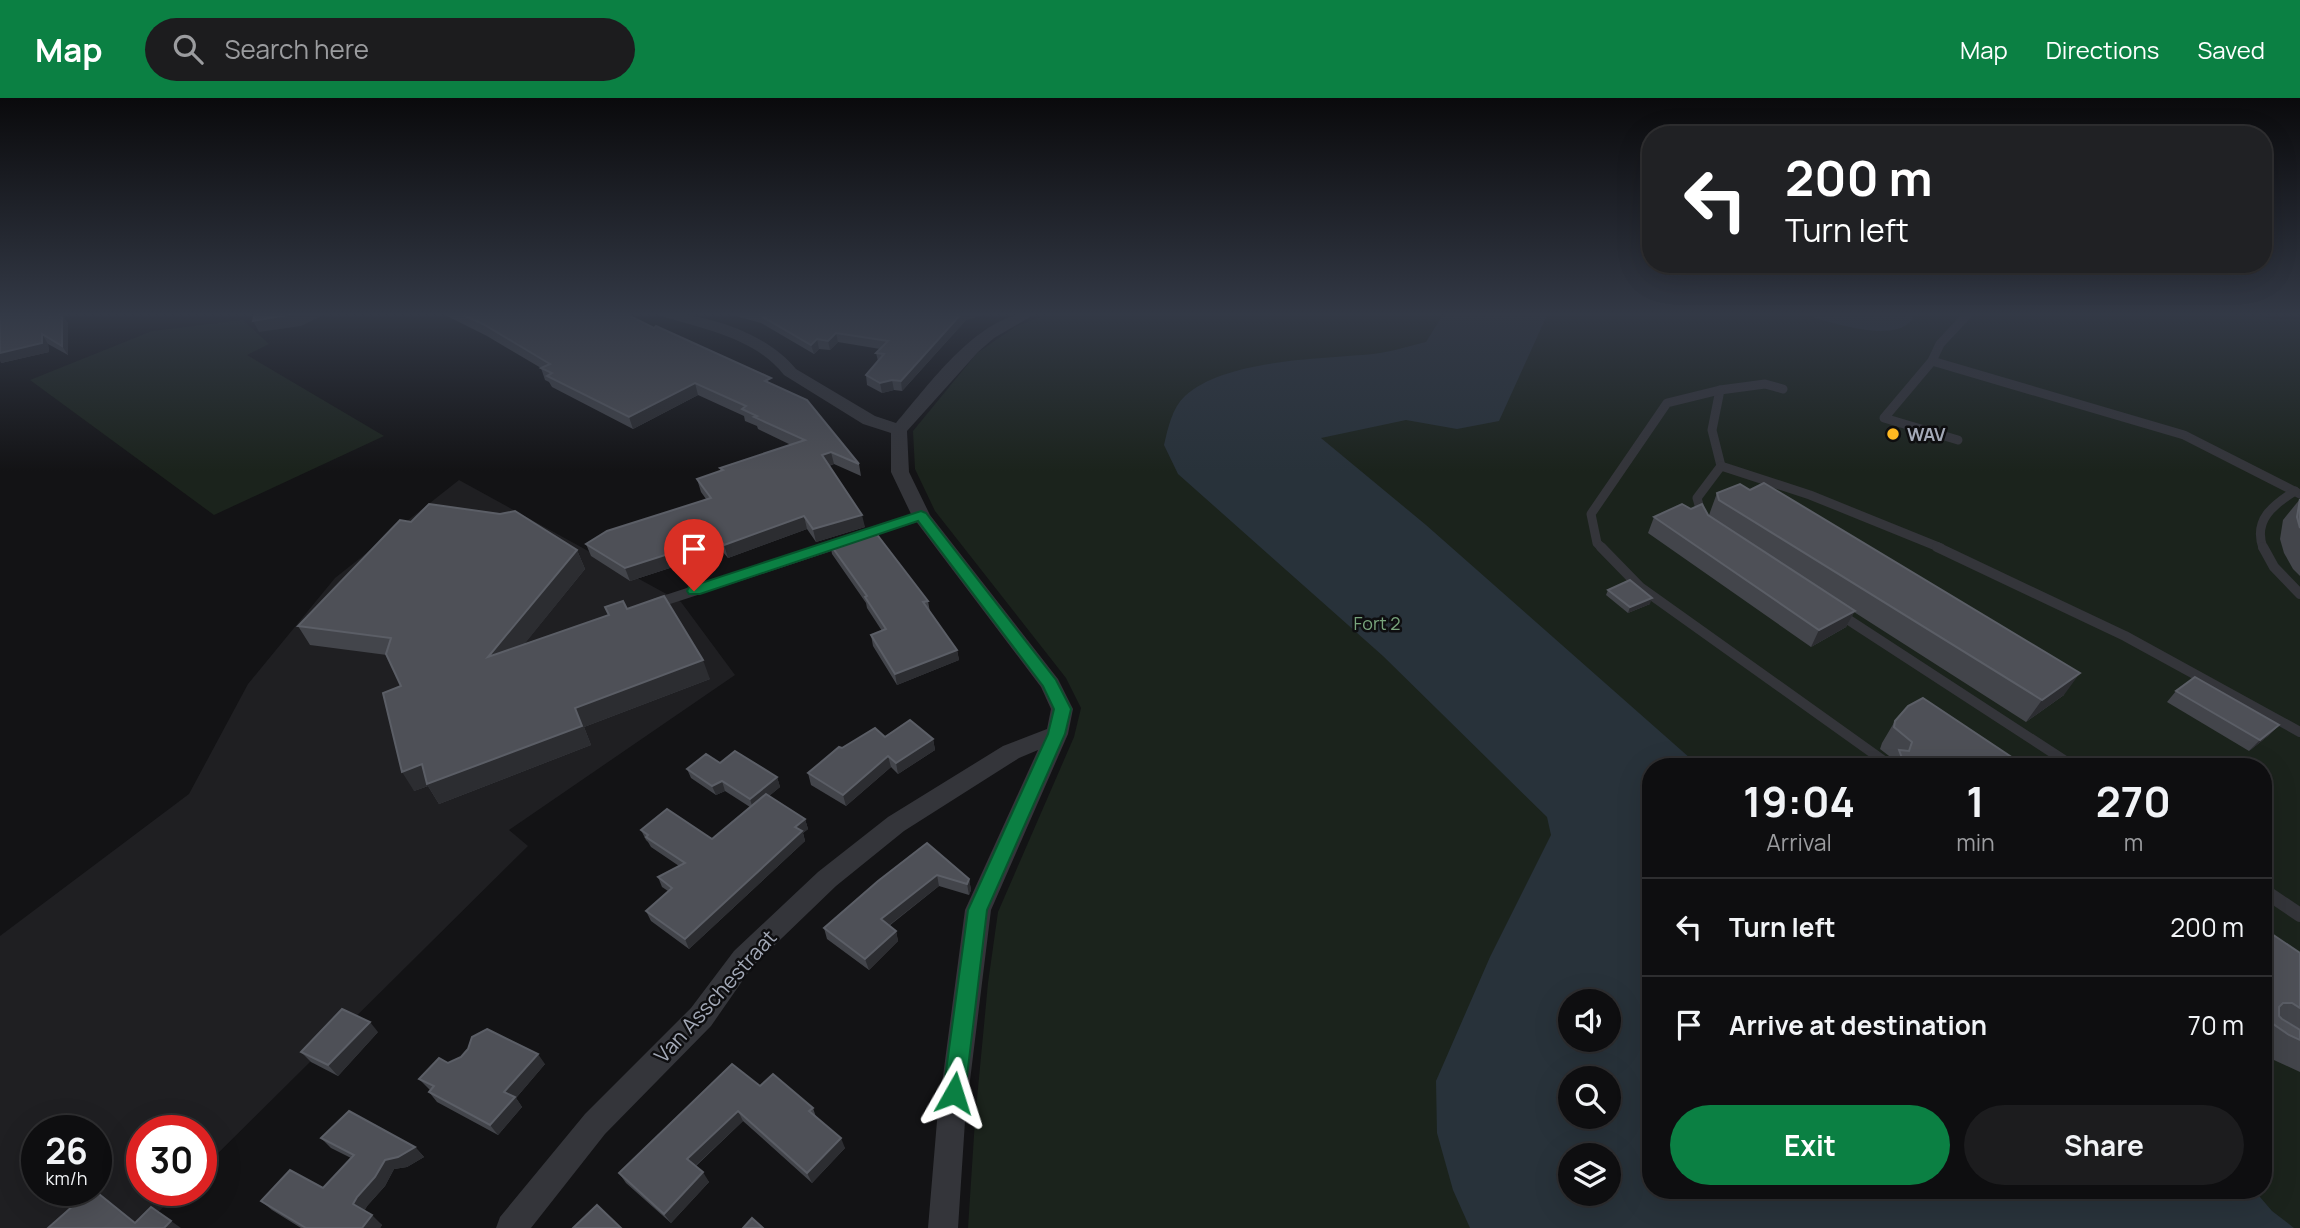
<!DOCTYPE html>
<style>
body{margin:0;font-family:Manrope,sans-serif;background:#1c1c1e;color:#f1f3f6;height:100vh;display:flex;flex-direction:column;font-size:26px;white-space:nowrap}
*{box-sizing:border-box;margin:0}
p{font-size:23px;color:#9b9c9f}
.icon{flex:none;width:38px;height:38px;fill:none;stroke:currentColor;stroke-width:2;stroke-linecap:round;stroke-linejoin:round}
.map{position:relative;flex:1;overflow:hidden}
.side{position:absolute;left:1642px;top:660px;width:630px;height:441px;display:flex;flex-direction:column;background:#0e0e10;border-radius:28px;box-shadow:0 7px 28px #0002,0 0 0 2px #2e2e30}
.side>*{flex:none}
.top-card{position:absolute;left:1642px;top:28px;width:630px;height:147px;border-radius:28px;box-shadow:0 7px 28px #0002,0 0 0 2px #2e2e30;background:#202124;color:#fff;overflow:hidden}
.buttons{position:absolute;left:1558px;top:891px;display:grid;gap:14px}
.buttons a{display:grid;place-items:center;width:63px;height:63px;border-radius:50%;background:#0e0e10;box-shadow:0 7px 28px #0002,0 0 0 2px #2e2e30;font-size:35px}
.speed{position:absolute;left:21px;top:1017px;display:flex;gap:14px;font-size:35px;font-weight:700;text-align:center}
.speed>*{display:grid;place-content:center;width:91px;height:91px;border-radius:50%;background:#0e0e10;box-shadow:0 7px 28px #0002,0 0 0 2px #2e2e30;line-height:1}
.speed small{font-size:18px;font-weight:400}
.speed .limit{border:10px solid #d22;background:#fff;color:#111}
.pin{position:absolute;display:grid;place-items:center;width:60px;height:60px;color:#fff;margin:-72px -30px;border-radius:50% 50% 50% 0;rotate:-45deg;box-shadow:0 0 7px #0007}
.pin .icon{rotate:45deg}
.me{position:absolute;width:77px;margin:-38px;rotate:6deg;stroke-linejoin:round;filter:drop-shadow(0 0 5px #0008)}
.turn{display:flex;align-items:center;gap:24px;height:147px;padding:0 28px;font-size:32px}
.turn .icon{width:91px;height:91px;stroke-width:2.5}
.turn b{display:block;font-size:49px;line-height:60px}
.eta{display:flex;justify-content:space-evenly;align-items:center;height:119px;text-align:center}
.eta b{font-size:42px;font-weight:700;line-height:49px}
.button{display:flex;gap:14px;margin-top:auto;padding:14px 28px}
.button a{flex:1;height:80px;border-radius:42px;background:#0b8043;color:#fff;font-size:28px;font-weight:700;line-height:80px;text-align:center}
.button a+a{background:#1c1c1e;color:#f1f3f6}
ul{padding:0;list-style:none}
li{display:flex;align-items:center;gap:21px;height:98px;padding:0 28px;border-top:2px solid #2e2e30}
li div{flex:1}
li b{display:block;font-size:26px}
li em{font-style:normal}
header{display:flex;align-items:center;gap:42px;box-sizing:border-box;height:98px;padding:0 35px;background:#0b8043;color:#fff}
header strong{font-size:33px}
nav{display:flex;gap:38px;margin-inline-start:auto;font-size:24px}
.search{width:490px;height:63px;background:#1c1c1e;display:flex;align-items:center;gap:18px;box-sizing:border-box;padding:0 24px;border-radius:38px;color:#9b9c9f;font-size:26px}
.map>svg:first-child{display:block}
.built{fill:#1f1f22;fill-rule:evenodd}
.green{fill:#1b231c;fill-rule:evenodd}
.water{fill:#28323a;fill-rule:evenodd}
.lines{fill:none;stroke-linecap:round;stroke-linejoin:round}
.service-far2{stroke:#34353a;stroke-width:9}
.service-far1{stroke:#34353a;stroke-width:10}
.service{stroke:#34353a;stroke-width:14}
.minor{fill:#34353a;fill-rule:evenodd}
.wall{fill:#43454b}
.shaded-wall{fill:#2c2d31}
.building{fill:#4e5057;stroke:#5b5e66;stroke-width:2}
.route{fill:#0b8043;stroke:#07532c;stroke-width:2}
.poi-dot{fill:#ffb921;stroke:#0e0e10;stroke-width:2.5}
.labels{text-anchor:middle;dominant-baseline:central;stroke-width:5;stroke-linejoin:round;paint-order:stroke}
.poi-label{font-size:18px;font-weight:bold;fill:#a3a9b7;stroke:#0e0e10;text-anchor:start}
.park-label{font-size:18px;fill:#78a47c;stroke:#0e0e10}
.near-street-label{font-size:21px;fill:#a3a9b7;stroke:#0e0e10}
</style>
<header>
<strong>Map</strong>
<div class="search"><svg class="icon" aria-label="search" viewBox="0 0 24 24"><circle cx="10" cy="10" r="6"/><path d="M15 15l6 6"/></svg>Search here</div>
<nav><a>Map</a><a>Directions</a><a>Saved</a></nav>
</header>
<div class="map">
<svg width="2300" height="1130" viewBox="0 0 2300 1130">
<rect width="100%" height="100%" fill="#131315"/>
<path class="built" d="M459 382 681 504 735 577 509 732 528 748 201 1072V1032H142V1092H181L142 1130H0V838L189 696 248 586 335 480ZM37 1032H96V1092H37Z"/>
<g class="green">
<path d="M1051 215H2228L2277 221H2300V1130H968L975 1022 988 885 998 814 1074 639 1081 610 1066 580 935 413 915 371 913 333 977 255 1015 229ZM1650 668H2263V1092H1650ZM1570 903H1608V942H1570ZM1570 980H1608V1018H1570ZM1570 1057H1608V1096H1570Z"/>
<path d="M243 222 269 246 247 257 384 338 214 417 30 282 152 233Z"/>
</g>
<g class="water">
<path d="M1444 215H1548L1499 323 1457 331 1406 322 1321 340 1426 427 1699 668H1650V1092H2254L2272 1113 2294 1130H1470L1453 1092 1437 1035 1436 983 1490 859 1551 737 1547 719 1383 558 1178 376 1164 347C1168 330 1172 310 1185 298 1225 261 1321 261 1373 256 1391 254 1409 248 1426 244ZM1570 903H1608V942H1570ZM1570 980H1608V1018H1570ZM1570 1057H1608V1096H1570Z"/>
<path d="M1801 215H1915C1905 251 1825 223 1801 215Z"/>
</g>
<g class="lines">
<g class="service-far2">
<path d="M1932 263 2184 337 2300 396"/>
<path d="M1958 342 1884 320 1932 263 1940 246 1969 215"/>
<path d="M1721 368 1712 332 1720 292 1765 286 1783 291"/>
<path d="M1703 421 1697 400 1721 368 1810 397 1941 450"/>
<path d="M860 438 921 418"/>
<path d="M823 450 842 444"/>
<path d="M1602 450 1597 445 1591 416 1667 305 1720 292"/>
<path d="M2263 450C2253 422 2273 407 2295 393"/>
</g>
<g class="service-far1">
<path d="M1601 449 1640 489 1891 668"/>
<path d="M1937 449 2125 538 2300 634"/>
<path d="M2263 449 2274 469 2300 496"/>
<path d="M654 506 828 449"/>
<path d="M1838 515 2073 668"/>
</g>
<path class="service" d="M2263 792 2300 817"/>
<path class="minor" d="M659 215C704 215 766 234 796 271L875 318 896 325C930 286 981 212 1037 215L994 240 978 254 907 333 909 374 930 417 1058 581 1073 611 1068 636 991 812 965 1023 958 1130H928L937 1023 965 812 1038 652 1019 660 904 733 836 788 752 869 711 928 605 1036 531 1130H496L500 1119 585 1016 691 910 734 853 818 774 888 719 1003 648 1047 631 1051 611 1041 589 912 418 891 374V335L863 326 784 277C755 240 704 231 661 218Z"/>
</g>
<g class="wall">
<path d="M0 215H56V217L68 225V257L48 246 49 254 1 265Z"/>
<path d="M441 215H624L772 286 859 366 861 378 834 366 829 368 865 429 816 444 807 431 728 460 722 453 630 483 591 458 586 446 706 401 701 394 697 381 721 373 720 370 791 347 758 331 757 328 745 323 744 318 698 297 633 331 552 289 549 284 545 282 541 270 487 238Z"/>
<path d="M725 215H988L966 222 902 293 894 292 882 295 867 287 866 277 878 263 876 255 880 251 838 244 830 252 819 251 814 256 761 225Z"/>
<path d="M1717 395 2064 597 2026 624 1854 514 1846 529 1811 549 1648 435 1654 419 1691 411 1710 419 1709 417Z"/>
<path d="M2300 401V478L2293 471 2284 455 2280 441 2283 422Z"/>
<path d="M830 446 928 503 930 514 957 552 959 562 897 587 873 548 871 537 882 533 867 510 866 505 832 456Z"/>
<path d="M577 452 585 471 524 546 627 511 710 581 584 629 591 647 439 706 428 688 414 693 401 588 387 557 310 547 298 528Z"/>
<path d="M1608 492 1650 506 1628 515 1606 497Z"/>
<path d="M2176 593 2279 627 2268 638 2249 653 2167 604Z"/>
<path d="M1895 623 2025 668H1888L1893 661 1880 651 1882 645Z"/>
<path d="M885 639 933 641 935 652 898 676 891 669 846 708 811 687 808 675 842 650Z"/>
<path d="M720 665 777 679 780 689 769 698 805 721 808 731 803 735 805 743 689 851 651 823 646 813 668 793 662 789 658 779 679 768 651 749 648 744 646 742 641 732 712 741 750 709 725 693 716 697 691 680 687 671Z"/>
<path d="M927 745 969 781 971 792 969 797 939 788 889 828 896 833 898 843 869 872 827 841 824 830Z"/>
<path d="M2263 830 2300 855V974L2263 957Z"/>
<path d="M378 934 338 978 311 964 301 954Z"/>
<path d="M448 965 545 966 516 1000 522 1009 498 1037 437 1004 429 994 430 992 419 981Z"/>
<path d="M760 988 813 1010 816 1019 845 1050 812 1085 743 1023 696 1068 709 1084 671 1125 626 1085 619 1075Z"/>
<path d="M321 1040 415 1049 424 1059 407 1069 394 1071 385 1088 367 1108 364 1113 382 1127 380 1130H301L272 1112 261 1103 323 1090 351 1060 331 1050Z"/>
</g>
<g class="shaded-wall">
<path d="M298 215H327L301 228 259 234 253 223Z"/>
<path d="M962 215H988L966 222 902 293 901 283Z"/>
<path d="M62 216 68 225V257L62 248Z"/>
<path d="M836 235 838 244 830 252 828 243Z"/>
<path d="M42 236 48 246 49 254 1 265 0 263V254Z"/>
<path d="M817 241 819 251 814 256 811 247Z"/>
<path d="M892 282 894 292 882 295 880 285Z"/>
<path d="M695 285 698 297 633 331 629 319Z"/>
<path d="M831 354 834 366 824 369 822 357Z"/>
<path d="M862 417 865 429 816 444 813 431Z"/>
<path d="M804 418 807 431 728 460 724 447Z"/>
<path d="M718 440 722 453 630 483 625 470Z"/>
<path d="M577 452 585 471 498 579 488 559Z"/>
<path d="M1652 500 1650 506 1628 515 1630 509Z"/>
<path d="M1855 513 1846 529 1811 549 1819 532Z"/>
<path d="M957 552 959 562 897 587 895 576Z"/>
<path d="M703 562 710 581 584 629 591 647 439 706 428 688 414 693 402 674Z"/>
<path d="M2080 575 2064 597 2026 624 2042 602Z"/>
<path d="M2279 627 2268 638 2249 653 2260 642Z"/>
<path d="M933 641 935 652 898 676 896 665Z"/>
<path d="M888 658 891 669 846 708 843 697Z"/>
<path d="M777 679 780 689 753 711 750 701Z"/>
<path d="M722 683 725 693 716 697 712 688Z"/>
<path d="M805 721 808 731 803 735 805 743 689 851 685 841Z"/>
<path d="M937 777 939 788 883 832 881 821Z"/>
<path d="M969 781 971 792 969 797 967 786Z"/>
<path d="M896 833 898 843 869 872 865 861Z"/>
<path d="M370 924 378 934 338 978 328 967Z"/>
<path d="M538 956 545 966 516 1000 522 1009 498 1037 490 1027 504 994Z"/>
<path d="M738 1013 743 1023 693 1070 687 1061Z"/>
<path d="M841 1040 845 1050 812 1085 807 1075Z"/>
<path d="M415 1049 424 1059 407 1069 394 1071 385 1088 367 1108 363 1116 353 1106 357 1099 385 1062Z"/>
<path d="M703 1074 709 1084 671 1125 664 1116Z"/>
<path d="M372 1117 382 1127 380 1130H362Z"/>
<path d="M171 1123 181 1130H164Z"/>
</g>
<g class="building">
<path d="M0 215H50V219L62 216V248L42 236V245L0 255Z"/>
<path d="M255 215H298L253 223Z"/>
<path d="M459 215H624L654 230 656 228 771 280 765 283 807 302 859 366 831 354 822 357 862 417 813 431 804 418 724 447 718 440 625 470 586 446 607 433 711 400 697 381 723 372 720 370 805 342 754 319 757 318 742 311 746 308 695 285 629 319 547 278 552 275 541 270 550 266 483 226Z"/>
<path d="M756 215H962L901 283 892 282 880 285 866 277 884 256 876 255 888 243 836 235 828 243 817 241 811 247Z"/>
<path d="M1764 385 2080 575 2042 602 1719 402 1717 395 1740 386 1750 392Z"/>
<path d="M2300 401V430L2297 419Z"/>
<path d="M429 406 500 416 515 413 577 452 488 559 609 517 605 509 623 503 627 511 664 498 703 562 575 610 582 628 427 686 422 666 402 674 383 595 401 588 386 556 391 540 298 528 400 422 411 424Z"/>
<path d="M1682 406 1691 411 1702 406 1708 417 1855 513 1819 532 1654 419Z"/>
<path d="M872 430 928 503 923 504 957 552 895 576 871 537 886 531 865 499 867 498 830 446Z"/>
<path d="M1630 482 1652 500 1630 509 1608 492Z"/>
<path d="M2195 579 2279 627 2260 642 2176 593Z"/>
<path d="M1923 600 2025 668H1914L1902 660 1899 652 1909 653 1912 644 1894 629 1895 623 1908 608Z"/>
<path d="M910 622 933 641 896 665 888 658 843 697 808 675 839 649 842 650 875 630 885 639Z"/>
<path d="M735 653 777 679 750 701 722 683 712 688 687 671 706 656 720 665Z"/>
<path d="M766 696 805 721 795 729 802 733 685 841 646 813 672 790 658 779 685 765 646 739 648 737 641 732 667 711 712 741Z"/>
<path d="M927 745 969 781 967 786 937 777 881 821 896 833 865 861 824 830 878 783Z"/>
<path d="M2263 830 2300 855V910L2292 905H2283L2279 909V918L2282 921 2300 932V942L2289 937 2263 919Z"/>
<path d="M342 911 370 924 328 967 301 954Z"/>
<path d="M487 931 538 956 504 994 515 999 490 1027 429 994 434 988 419 981 439 960 448 965 461 959 468 951 472 939Z"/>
<path d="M732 966 760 988 773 976 813 1010 809 1013 841 1040 807 1075 738 1013 687 1061 703 1074 664 1116 619 1075Z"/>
<path d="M349 1013 415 1049 398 1059 385 1062 375 1079 357 1099 353 1106 372 1117 362 1130H306L261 1103 290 1072 323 1090 354 1057 321 1040Z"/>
<path d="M91 1092H94L135 1125 151 1109 171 1123 164 1130H48Z"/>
<path d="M597 1107 621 1130H573Z"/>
<path d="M752 1120 763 1130H743Z"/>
</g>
<linearGradient id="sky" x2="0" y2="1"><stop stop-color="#0a0a0c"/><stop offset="0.58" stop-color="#333946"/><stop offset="1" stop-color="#333946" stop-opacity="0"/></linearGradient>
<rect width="2300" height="373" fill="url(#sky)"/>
<path class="route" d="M921 413 926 415 1056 582 1071 611 1065 636 987 812 965 995 962 1002 954 1005 947 1002 943 995 968 812 1048 636 1054 611 1043 588 918 423 700 496H689L687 493 689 489Z"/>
<circle class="poi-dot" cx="1893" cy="336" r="7"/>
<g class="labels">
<g class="poi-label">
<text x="1907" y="336">WAV</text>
</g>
<g class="park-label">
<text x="1377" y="525">Fort 2</text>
</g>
<g class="near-street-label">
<text transform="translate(715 898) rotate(-48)">Van Asschestraat</text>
</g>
</g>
</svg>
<div class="buttons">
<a><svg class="icon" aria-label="sound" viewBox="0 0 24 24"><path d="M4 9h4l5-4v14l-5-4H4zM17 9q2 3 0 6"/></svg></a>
<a><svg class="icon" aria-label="search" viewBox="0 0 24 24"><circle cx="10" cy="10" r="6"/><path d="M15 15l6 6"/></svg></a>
<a><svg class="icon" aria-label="layers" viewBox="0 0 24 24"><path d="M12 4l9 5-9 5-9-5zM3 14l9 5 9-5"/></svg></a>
</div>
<div class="speed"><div>26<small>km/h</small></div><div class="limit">30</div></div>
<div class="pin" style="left:694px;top:493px;background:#d93025"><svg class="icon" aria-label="arrive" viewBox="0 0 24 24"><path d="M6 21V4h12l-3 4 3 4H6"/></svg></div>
<svg class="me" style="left:954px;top:995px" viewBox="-20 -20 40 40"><path d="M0-17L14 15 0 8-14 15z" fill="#0b8043" stroke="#fff" stroke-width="4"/></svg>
<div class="top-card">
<div class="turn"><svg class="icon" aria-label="left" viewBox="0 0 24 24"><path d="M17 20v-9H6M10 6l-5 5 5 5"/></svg><div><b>200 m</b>Turn left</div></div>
</div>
<section class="side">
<div class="eta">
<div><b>19:04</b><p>Arrival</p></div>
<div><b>1</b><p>min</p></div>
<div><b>270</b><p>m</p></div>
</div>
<ul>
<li><svg class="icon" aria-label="left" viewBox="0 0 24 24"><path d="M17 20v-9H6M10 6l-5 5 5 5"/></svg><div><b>Turn left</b></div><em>200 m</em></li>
<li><svg class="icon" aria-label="arrive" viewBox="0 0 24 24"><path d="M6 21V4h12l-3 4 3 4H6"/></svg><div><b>Arrive at destination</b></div><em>70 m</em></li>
</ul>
<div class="button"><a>Exit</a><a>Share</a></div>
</section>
</div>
